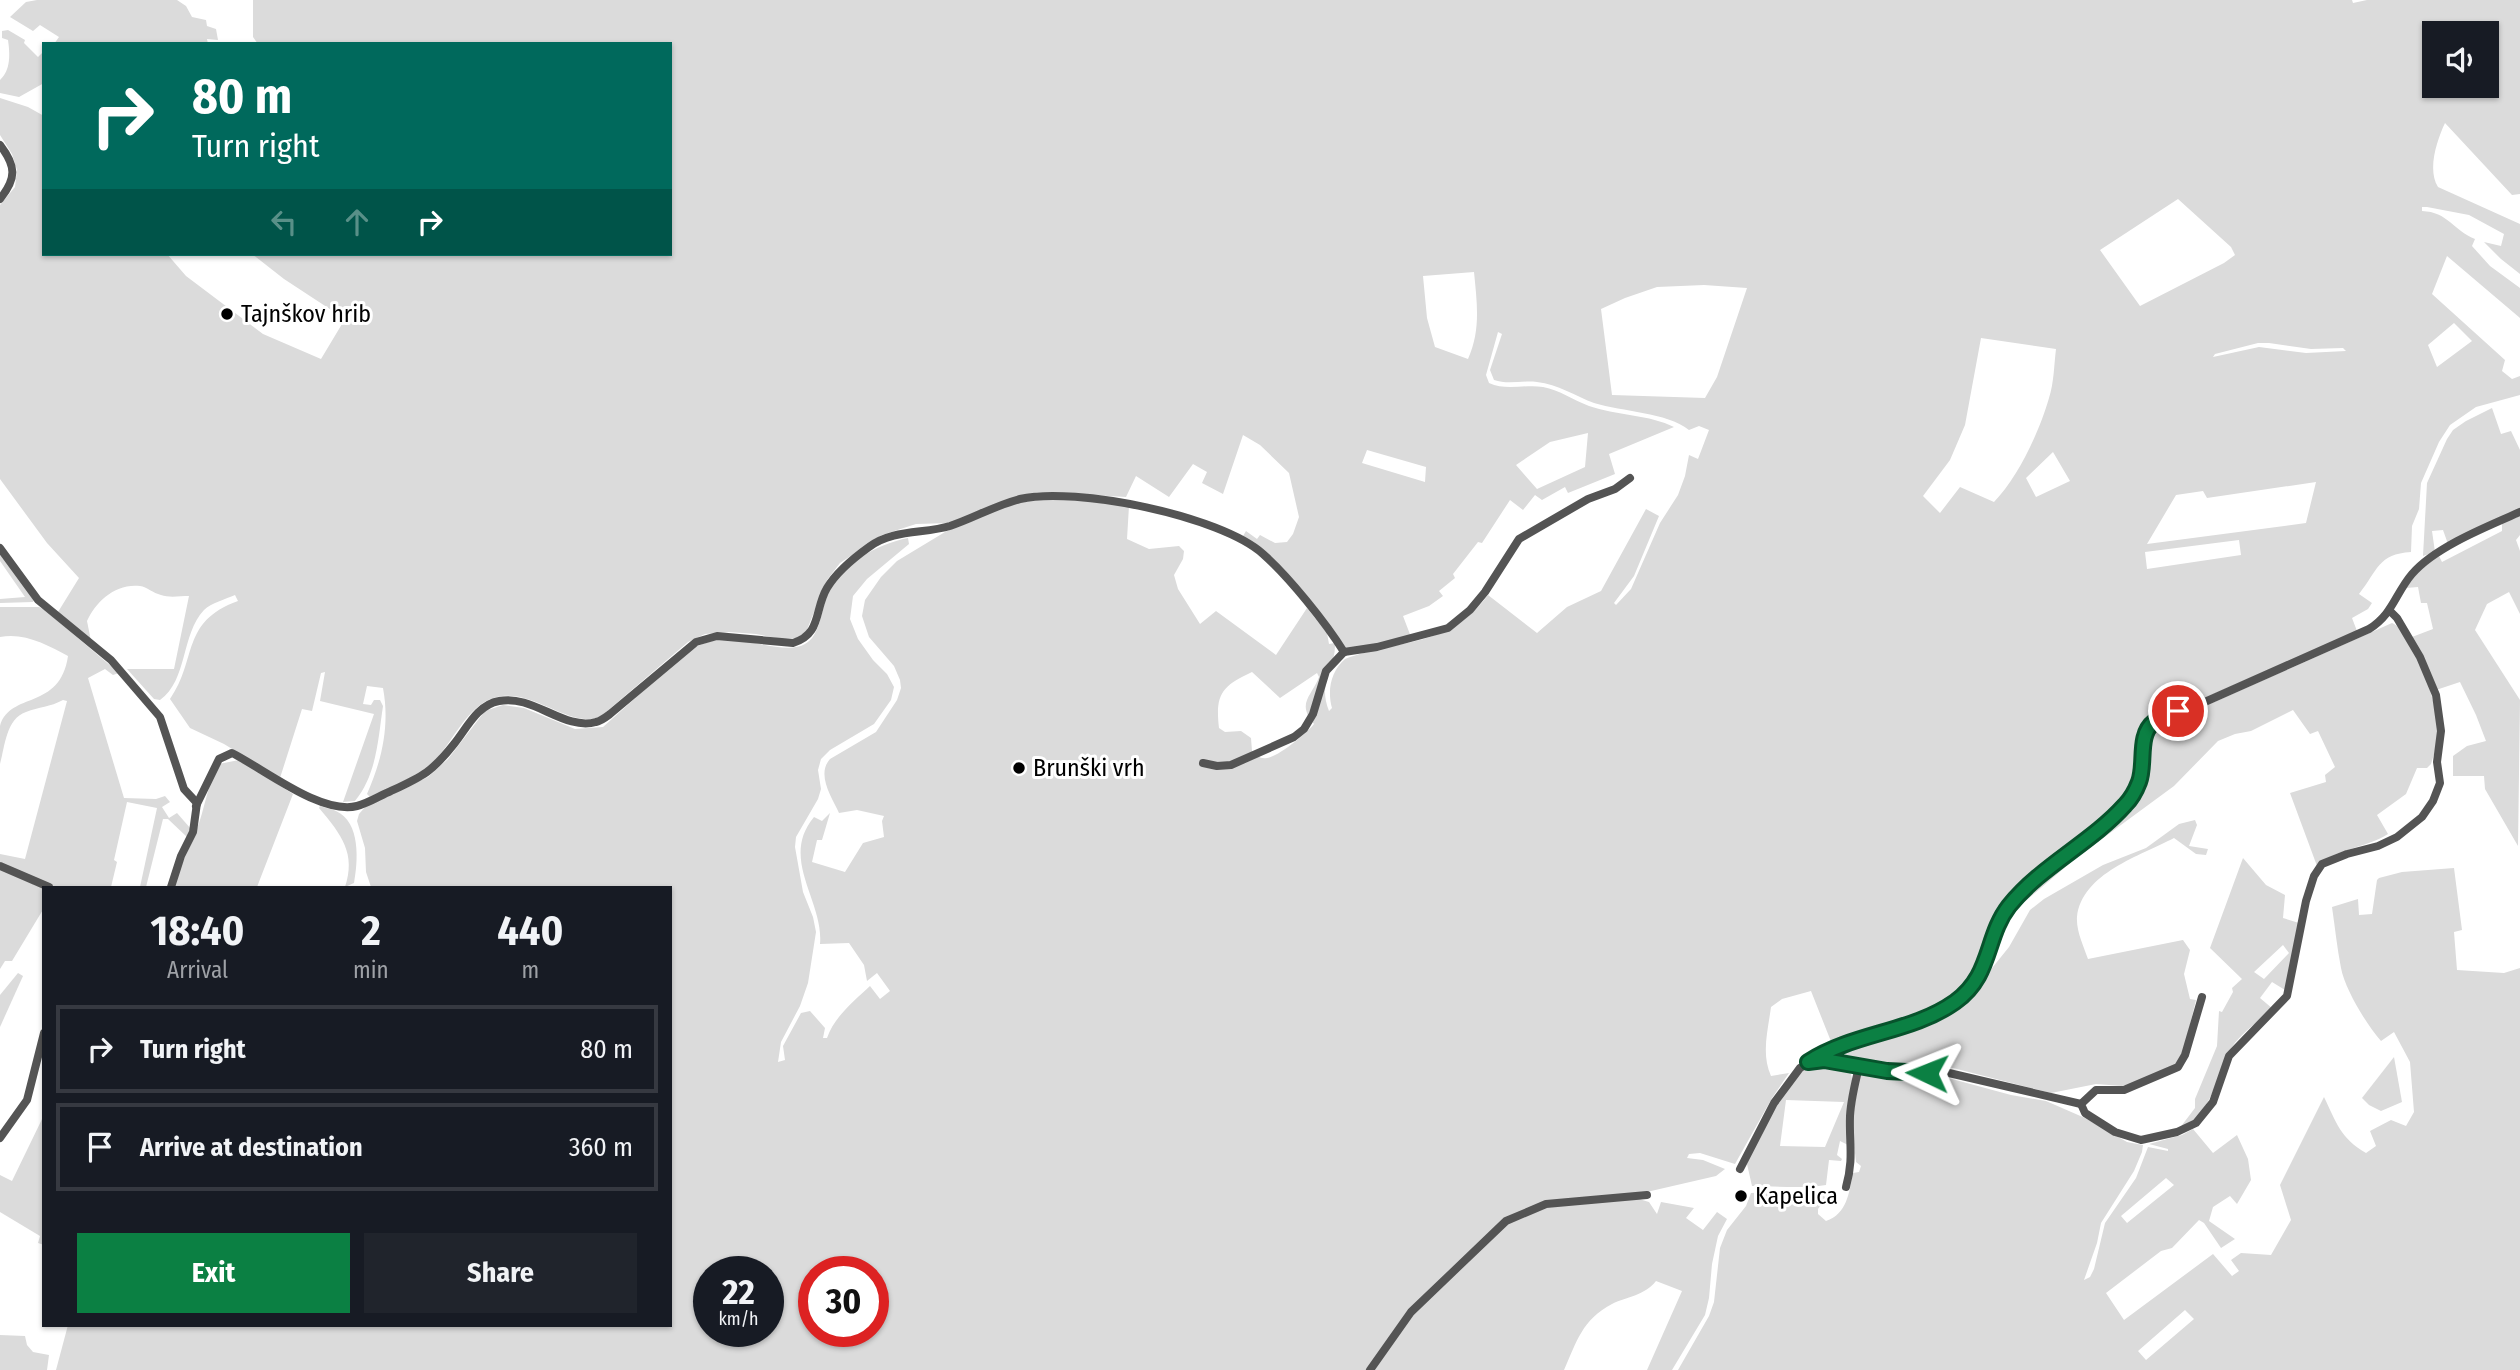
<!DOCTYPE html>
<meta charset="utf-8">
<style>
body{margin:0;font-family:"Fira Sans Condensed",sans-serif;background:#20242c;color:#f1f3f6;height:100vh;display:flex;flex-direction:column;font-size:26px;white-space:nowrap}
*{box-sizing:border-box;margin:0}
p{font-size:23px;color:#9ea1a6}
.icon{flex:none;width:38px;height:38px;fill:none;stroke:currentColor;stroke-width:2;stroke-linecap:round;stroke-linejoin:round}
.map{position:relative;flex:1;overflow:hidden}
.side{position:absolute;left:42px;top:886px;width:630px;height:441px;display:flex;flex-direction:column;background:#171b24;border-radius:0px;box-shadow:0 2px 5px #0004}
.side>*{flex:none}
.top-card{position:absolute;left:42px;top:42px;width:630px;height:214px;border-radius:0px;box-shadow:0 2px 5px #0004;background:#00695c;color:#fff;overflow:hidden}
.buttons{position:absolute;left:2422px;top:21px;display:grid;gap:14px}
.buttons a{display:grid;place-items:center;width:77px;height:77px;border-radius:0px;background:#171b24;box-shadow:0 2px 5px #0004;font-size:35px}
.speed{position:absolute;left:693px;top:1256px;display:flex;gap:14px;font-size:35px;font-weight:700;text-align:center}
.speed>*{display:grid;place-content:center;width:91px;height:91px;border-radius:50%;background:#171b24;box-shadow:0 2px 5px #0004;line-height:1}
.speed small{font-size:18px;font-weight:400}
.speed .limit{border:10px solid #d22;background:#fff;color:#111}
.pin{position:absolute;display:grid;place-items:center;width:60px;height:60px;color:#fff;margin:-30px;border:4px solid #fff;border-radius:50%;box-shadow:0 2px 7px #0007}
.me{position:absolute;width:77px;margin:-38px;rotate:272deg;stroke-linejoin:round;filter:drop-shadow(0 0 5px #0008)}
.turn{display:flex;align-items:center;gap:24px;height:147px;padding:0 35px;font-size:32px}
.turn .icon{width:91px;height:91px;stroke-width:2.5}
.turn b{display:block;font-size:49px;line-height:60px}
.lanes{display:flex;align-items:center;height:66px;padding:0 35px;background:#0003;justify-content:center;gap:35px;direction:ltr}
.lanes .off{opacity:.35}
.eta{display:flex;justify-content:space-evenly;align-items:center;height:119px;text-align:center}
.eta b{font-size:42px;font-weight:700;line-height:49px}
.cta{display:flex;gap:14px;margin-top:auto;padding:14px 35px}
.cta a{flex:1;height:80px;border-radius:0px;background:#0b8043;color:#fff;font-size:28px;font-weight:700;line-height:80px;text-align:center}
.cta a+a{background:#20242c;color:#f1f3f6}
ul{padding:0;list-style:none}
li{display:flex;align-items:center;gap:21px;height:88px;margin:0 14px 10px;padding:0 21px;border:4px solid #363941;border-radius:0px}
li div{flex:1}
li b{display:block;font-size:26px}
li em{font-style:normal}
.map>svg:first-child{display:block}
.green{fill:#dbdbdb;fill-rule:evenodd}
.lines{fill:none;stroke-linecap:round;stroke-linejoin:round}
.minor{stroke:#545454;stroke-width:8}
.route-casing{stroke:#07532c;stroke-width:18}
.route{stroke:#0b8043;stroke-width:12}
.poi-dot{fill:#000;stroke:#fff;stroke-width:2.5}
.labels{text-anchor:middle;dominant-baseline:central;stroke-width:6;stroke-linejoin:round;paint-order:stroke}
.poi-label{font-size:24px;fill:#000;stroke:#fff;text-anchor:start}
</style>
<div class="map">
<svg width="2520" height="1370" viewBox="0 0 2520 1370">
<rect width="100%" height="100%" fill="#fff"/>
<g class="green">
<path d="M37 0H177L186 6 192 17 206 20 207 26 216 29 218 40 207 39 208 44H54L59 37 40 25 33 31 10 17 26 2Z"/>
<path d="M253 0H2352L2353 3 2367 0H2520V194L2512 195 2445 123C2437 140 2427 170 2438 187L2520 224V274L2501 259 2484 242 2501 246 2504 234 2469 215 2427 207H2422V211C2448 212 2453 230 2475 239L2472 246 2490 266 2520 288V318L2447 256 2432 294 2505 360 2502 371 2512 379 2520 376V395L2476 407 2450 425 2439 442 2421 483 2419 509 2412 526 2411 552C2378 554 2378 570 2359 594L2372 603 2368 609 2352 618 2357 631 2193 703 2147 718C2139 734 2142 746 2139 763 2137 777 2132 788 2125 800L2012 896 2001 911 1983 963 1972 983 1960 995 1937 1010 1832 1044 1811 991 1782 999 1771 1007C1768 1030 1761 1054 1771 1076L1789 1073 1772 1098 1735 1164 1700 1153 1689 1154 1687 1158 1703 1160 1725 1169 1716 1176 1638 1194 1639 1199 1649 1202 1657 1214 1661 1202 1694 1208 1686 1218 1703 1230 1717 1212 1727 1219 1718 1236 1712 1264 1709 1298 1705 1315 1672 1370H1647L1682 1291 1656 1281C1644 1296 1628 1296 1612 1304 1582 1320 1577 1341 1564 1370H56L68 1325H670V887H371L366 872 365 848 357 821 359 814 366 806 428 777 448 759 485 711 503 705 524 708 575 729 603 727 689 650C701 644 712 640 725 639 747 638 787 655 805 644 820 636 821 611 827 596 839 565 877 544 908 538L909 544 867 579 853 596 850 619 858 639 873 660 887 674 894 687 891 700 874 724 830 750 821 759 818 770 821 789 818 799 796 837 795 847 803 892 813 917 816 932 808 983 800 1006 781 1042 778 1062 785 1060 783 1046 801 1013 810 1011 825 1028 823 1038H827C834 1017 854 1001 870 986L880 999 890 991 877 973 867 981 864 965 849 943 820 944C824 901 779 859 814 817L822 821 830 813 822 840H817L812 862 845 872 863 843 884 837 882 821 884 816 857 810 839 813C832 797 816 775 830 759L876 732 897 700 901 688 900 680 894 666 869 637 862 616 865 600 881 577 897 561 945 532 1011 504 1051 497 1129 506 1127 539 1149 549 1179 546 1184 551 1183 559 1174 575 1178 589 1200 624 1216 611 1276 655 1307 608 1327 633 1329 644 1335 643C1336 670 1317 680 1329 711L1332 708C1327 690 1331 671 1345 659 1401 638 1447 649 1488 595L1537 633 1567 607 1601 591 1646 509 1659 516 1634 576 1614 603 1616 605 1631 589 1660 523 1678 495 1685 476 1689 455 1698 459 1709 430 1699 426 1689 430C1666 412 1623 412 1594 403 1575 396 1558 384 1537 382 1523 380 1508 385 1494 380L1490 370 1502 334 1498 332 1486 375 1489 383C1506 391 1525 384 1543 387 1560 390 1573 400 1589 406 1615 415 1651 415 1674 427L1609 454 1615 474 1568 493 1565 487 1542 500 1535 495 1523 510 1510 500 1482 543 1478 542 1453 574 1455 578 1439 591 1443 596 1429 606 1403 616 1411 637 1348 651 1311 603 1243 536 1246 531 1257 539 1260 535 1275 543 1287 542 1293 534 1299 517 1289 473 1260 445 1243 435 1223 494 1202 483 1207 472 1193 464 1169 497 1136 476 1126 497 1037 492 1013 498 951 523 916 524 882 535 840 563 827 580 806 632 797 638 781 639 756 634 729 632 705 634 688 642 599 718C568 726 536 692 502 696 466 700 453 747 427 768 411 780 388 788 370 797L367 794C382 760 390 725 383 688L367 686 363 704 371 705 374 700H380L383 706C378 739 377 774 355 801L343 802 374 714 320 701 325 672 321 673 312 711 302 709 280 778 224 744 190 728 170 699C198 659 180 622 238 601L235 595C226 599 211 603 204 610 181 634 188 680 160 700L154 699 127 669H174L189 596C180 596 169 598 161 595 153 593 147 587 140 586 116 583 96 601 87 621L91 641 58 612 79 578 47 543 0 479V205L15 187 17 170 12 154 0 135V98L28 107 44 116V254H167L186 276 263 334 321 359 345 319 284 279 252 254H670V44H258L253 37ZM2434 33H2487V86H2434ZM2178 199 2231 247 2235 255 2224 263 2140 306 2100 250ZM1474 272C1477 303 1481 330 1468 359L1435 347 1427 318 1423 276ZM1704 285 1747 288 1717 377 1705 398 1612 395 1601 309 1625 298 1657 287ZM2454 323 2472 341 2437 367 2428 345ZM1981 338 2056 349C2054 365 2054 383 2049 398 2040 430 2018 478 1994 502L1960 487 1940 513 1923 496 1950 460 1965 425ZM2258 343H2269L2311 349 2343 348 2346 351 2306 353 2259 347 2213 357 2215 354ZM1588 433 1585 467 1537 489 1516 465 1550 442ZM1367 450 1426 467 1425 482 1362 463ZM2053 452 2070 481 2036 497 2026 478ZM2316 482 2306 523 2147 544 2176 495 2203 491 2207 498ZM2239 540 2241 555 2147 569 2145 552ZM1252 672 1280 698 1317 673 1319 677C1312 696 1296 703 1314 724 1307 733 1278 757 1267 758 1260 759 1257 756 1252 751L1251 738 1241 731 1225 732 1219 728C1215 694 1222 686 1252 672ZM709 1272H768V1332H709ZM814 1272H873V1332H814Z"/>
<path d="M8 30 25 40 24 43 38 57 44 51V83L19 97 0 93V80C11 70 10 54 8 40L2 38V31Z"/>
<path d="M2492 408 2501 434 2511 431 2520 450V509L2448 544 2443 530 2432 531 2435 552 2423 556 2427 483 2447 439 2453 430 2466 421Z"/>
<path d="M2520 516V535L2516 540 2520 551V614L2509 592 2487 604 2475 630 2520 700 2518 846 2485 789 2484 776H2453V756L2467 746 2486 741 2476 715 2460 682 2436 690 2412 637 2433 629 2427 603H2421L2418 587 2406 588 2420 570 2439 556 2442 562 2502 531V523Z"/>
<path d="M0 553 35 598 33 602 0 603V599L25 597 0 561Z"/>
<path d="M0 607H39L45 610 119 673 113 675 105 669 88 678 124 798 156 799 165 796 170 802 162 807 169 818 177 813 191 829 187 837 168 819H163L146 887H140L157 808 127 802 114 860 117 862 111 887H52L0 863V854L25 859 67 701 63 700C50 707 39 707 26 712 6 719 5 746 0 764 0 752 0 737 0 726 10 691 60 711 68 656 48 645 24 632 0 637Z"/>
<path d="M2392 623C2415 632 2436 702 2438 726 2439 739 2435 752 2431 764L2427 768H2417L2406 794 2377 815 2388 834C2366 848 2335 849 2317 866L2290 793 2326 782 2325 775 2335 767 2318 731 2310 734 2293 710 2251 731 2235 734 2218 741 2174 786 2076 858 2016 909 2010 912 2016 903 2125 811C2145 788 2149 765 2148 736L2154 729Z"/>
<path d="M239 760 293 794 257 887H174C179 867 189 851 196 831 205 810 207 784 219 764Z"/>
<path d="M320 806C325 808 332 809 336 811 361 822 358 862 354 883L345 887C356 854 342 835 319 808Z"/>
<path d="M2195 820 2197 825 2189 846 2208 849 2206 855 2196 854 2174 838C2140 856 2082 873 2077 917 2076 931 2084 947 2088 959L2183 940 2190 950 2184 974 2190 999 2196 1000 2184 1049 2175 1066 2133 1083 2122 1086 2096 1084 2051 1093 1953 1068 1894 1069 1830 1059 1828 1055 1829 1052 1918 1024 1955 1006 1976 988 2009 947 2030 910 2044 899 2103 865 2146 848 2179 824Z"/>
<path d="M2243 858 2266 885 2285 895 2283 918 2299 923 2285 990 2272 982 2260 998 2273 1009C2259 1021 2242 1032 2232 1047 2215 1075 2213 1116 2179 1129L2195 1108V1099L2217 1046 2219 1011 2222 1012 2233 992 2232 988 2242 979 2210 948ZM2283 945 2289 953 2264 979 2254 972Z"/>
<path d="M2454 868 2462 930 2454 932 2457 970 2504 973 2520 968V1370H1678L1709 1316 1714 1302 1720 1248 1727 1230 1746 1206 1751 1193 1827 1190 1828 1195 1818 1209V1214L1826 1221C1847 1214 1849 1193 1853 1173L1859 1172 1861 1166 1856 1162 1852 1126 1859 1073 1862 1071 1902 1077 1952 1079 2011 1095 2046 1101 2085 1118 2127 1142 2143 1145 2142 1152 2134 1171 2101 1223 2097 1243 2084 1280 2090 1277 2094 1269 2105 1223 2136 1178 2148 1147 2168 1151V1149L2149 1144 2182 1135 2193 1129 2213 1153 2237 1135 2248 1159 2251 1180 2237 1204 2230 1196 2213 1207 2209 1221 2235 1239 2221 1248 2204 1223 2199 1220 2172 1248 2161 1251 2106 1293 2124 1320 2213 1254 2232 1276 2239 1271 2231 1260 2241 1253 2271 1255 2291 1220 2280 1185 2324 1097C2336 1122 2341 1139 2366 1153L2376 1146 2370 1131 2391 1120 2406 1126 2414 1112 2410 1062 2394 1032 2381 1041C2366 1024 2345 989 2341 968 2337 948 2335 927 2332 907L2358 899 2359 915 2372 914 2377 880 2379 878 2402 872ZM2166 1178 2174 1185 2127 1223 2121 1216ZM2185 1310 2194 1319 2146 1360 2138 1351Z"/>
<path d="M0 869 44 889V908L12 961H5L0 969Z"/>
<path d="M18 973 23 976 0 1027V995Z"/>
<path d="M2394 1057 2402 1102 2381 1111 2369 1105 2362 1098Z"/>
<path d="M1827 1066C1838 1066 1851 1065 1852 1079L1850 1146 1840 1141 1837 1155 1842 1159 1841 1161 1829 1160 1826 1185C1801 1189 1777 1186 1752 1186L1747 1164 1749 1158C1760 1138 1786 1078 1805 1069 1811 1067 1820 1067 1827 1066ZM1786 1100 1844 1102 1825 1147 1780 1146Z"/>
<path d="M44 1115V1245L38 1243 40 1236 0 1212V1175L12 1181Z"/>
<path d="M0 1335 25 1336 27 1345 33 1352 49 1355 47 1370H0Z"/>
</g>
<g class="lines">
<g class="minor">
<path d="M0 145C16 166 17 178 0 199"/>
<path d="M0 548 38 600 111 660 160 717 184 789 197 803 193 832 181 856 171 887"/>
<path d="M1344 652 1377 647 1448 628 1470 610 1485 592 1519 539 1588 499 1615 489 1630 478"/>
<path d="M1203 763 1217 766 1231 765 1294 737 1304 729 1313 714 1326 671 1344 652"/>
<path d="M196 806 219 759 232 753C264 769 321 815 357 806 369 803 381 795 391 791 423 776 432 772 454 744 467 728 477 705 499 701 533 694 564 731 596 722 601 721 606 717 610 714L696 642 717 636 793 643C822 634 814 610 827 588 836 573 855 557 869 547 893 529 924 534 950 526 974 518 996 505 1020 499 1075 486 1221 516 1263 554 1289 577 1326 623 1344 652"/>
<path d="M0 866 49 887"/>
<path d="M2202 997 2185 1055 2178 1067 2124 1090H2096L2081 1104 2085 1113 2115 1132 2141 1140 2177 1132 2196 1123 2213 1102 2229 1056 2287 996 2306 901 2314 876 2322 864 2347 854 2378 846 2397 837 2422 817 2433 801 2440 783 2437 762 2441 731 2436 695 2420 657 2397 618 2390 611"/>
<path d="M1811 1061H1823L1887 1071 1949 1073 2081 1104"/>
<path d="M0 1138 27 1100 44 1033"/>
<path d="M1740 1169 1774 1103 1800 1068 1835 1046 1930 1016 1956 1001 1977 981 1983 970 1999 925 2014 900 2124 806 2139 782 2145 737 2155 721 2198 705 2369 629C2393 614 2395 594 2412 574 2435 547 2488 526 2520 512"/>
<path d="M1846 1187C1854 1158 1849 1144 1850 1116 1851 1099 1855 1083 1859 1067"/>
<path d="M1370 1370 1411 1312 1506 1221 1546 1204 1647 1195"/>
</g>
</g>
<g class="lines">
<defs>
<path id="route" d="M1927 1073 1887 1071 1824 1060 1808 1062C1855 1032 1911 1033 1955 1002 1992 976 1985 937 2009 906 2041 866 2091 843 2125 805 2131 799 2136 790 2139 782 2146 764 2137 735 2154 722 2160 717 2170 714 2178 711"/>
</defs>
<use href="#route" class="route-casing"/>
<use href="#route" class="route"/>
</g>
<g class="poi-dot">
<circle cx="227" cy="314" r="7"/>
<circle cx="1019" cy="768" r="7"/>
<circle cx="1741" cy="1196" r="7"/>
</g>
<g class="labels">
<g class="poi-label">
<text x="241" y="314">Tajnškov hrib</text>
<text x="1033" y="768">Brunški vrh</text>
<text x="1755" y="1196">Kapelica</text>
</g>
</g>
</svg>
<div class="buttons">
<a><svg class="icon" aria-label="sound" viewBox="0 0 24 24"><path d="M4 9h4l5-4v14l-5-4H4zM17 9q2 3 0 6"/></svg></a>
</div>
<div class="speed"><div>22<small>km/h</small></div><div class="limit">30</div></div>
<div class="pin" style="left:2178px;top:711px;background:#d93025"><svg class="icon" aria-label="arrive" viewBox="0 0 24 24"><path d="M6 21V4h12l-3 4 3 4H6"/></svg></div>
<svg class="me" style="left:1927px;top:1073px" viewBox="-20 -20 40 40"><path d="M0-17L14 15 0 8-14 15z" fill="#0b8043" stroke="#fff" stroke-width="4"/></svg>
<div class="top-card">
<div class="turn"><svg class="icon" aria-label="right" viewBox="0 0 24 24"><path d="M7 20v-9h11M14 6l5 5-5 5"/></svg><div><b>80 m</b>Turn right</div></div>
<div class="lanes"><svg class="icon off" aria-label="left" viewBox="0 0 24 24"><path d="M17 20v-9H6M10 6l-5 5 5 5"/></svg><svg class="icon off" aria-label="ahead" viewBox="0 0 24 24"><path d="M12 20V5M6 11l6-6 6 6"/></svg><svg class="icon" aria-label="right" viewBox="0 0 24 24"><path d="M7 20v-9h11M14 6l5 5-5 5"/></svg></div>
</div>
<section class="side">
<div class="eta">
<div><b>18:40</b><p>Arrival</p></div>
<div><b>2</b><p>min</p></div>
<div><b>440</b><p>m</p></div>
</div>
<ul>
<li><svg class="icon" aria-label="right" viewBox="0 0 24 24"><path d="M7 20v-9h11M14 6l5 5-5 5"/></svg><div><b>Turn right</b></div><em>80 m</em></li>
<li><svg class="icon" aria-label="arrive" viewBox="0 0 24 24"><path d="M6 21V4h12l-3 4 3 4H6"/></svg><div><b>Arrive at destination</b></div><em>360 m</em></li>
</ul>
<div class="cta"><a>Exit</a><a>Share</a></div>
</section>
</div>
